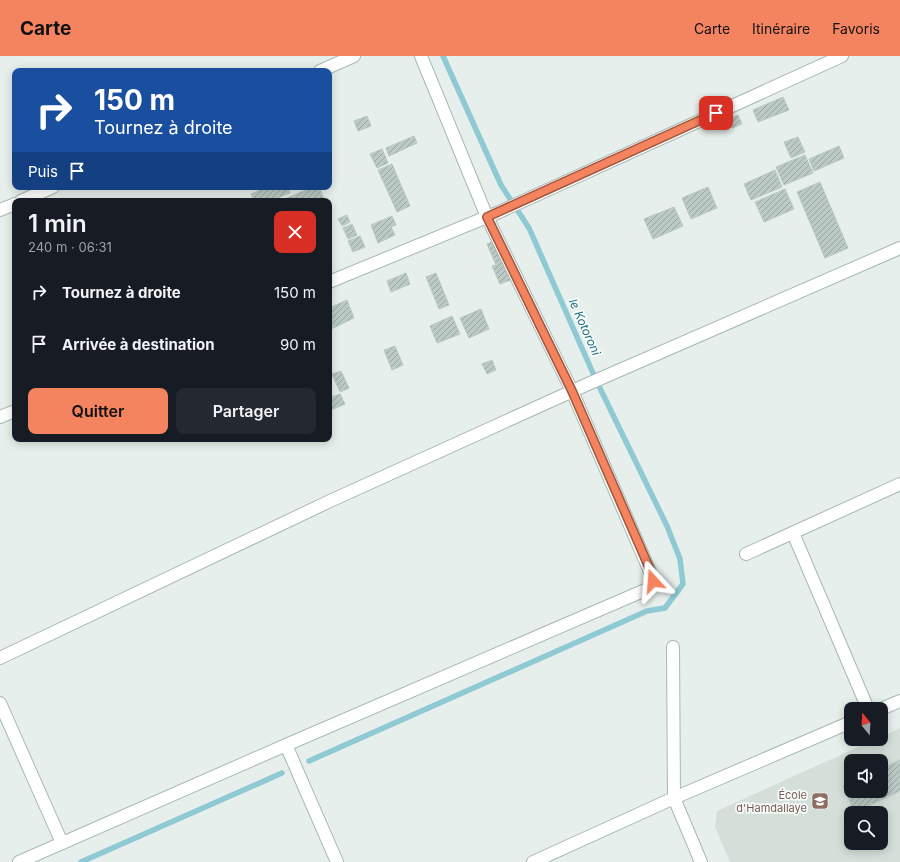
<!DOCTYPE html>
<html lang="fr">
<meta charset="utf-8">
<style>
body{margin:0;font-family:Inter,sans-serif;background:#242831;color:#f1f3f6;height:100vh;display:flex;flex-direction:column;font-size:15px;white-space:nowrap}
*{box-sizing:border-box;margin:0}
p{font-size:13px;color:#9ea1a6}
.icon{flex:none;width:22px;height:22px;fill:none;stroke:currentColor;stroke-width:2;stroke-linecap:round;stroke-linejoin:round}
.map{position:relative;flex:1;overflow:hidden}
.side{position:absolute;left:12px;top:142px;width:320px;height:244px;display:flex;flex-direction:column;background:#171b24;border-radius:8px;box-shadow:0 2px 10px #0003}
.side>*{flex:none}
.hud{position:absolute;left:12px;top:12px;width:320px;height:122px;border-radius:8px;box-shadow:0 2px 10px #0003;background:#1a4fa0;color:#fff;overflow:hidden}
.needle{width:26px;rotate:342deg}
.buttons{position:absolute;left:844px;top:646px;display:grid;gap:8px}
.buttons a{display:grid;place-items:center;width:44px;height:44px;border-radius:8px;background:#171b24;box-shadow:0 2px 10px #0003;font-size:20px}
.pin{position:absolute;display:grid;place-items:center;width:34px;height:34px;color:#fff;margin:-17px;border-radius:8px;box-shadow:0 2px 6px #0006}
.me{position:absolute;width:44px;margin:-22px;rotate:341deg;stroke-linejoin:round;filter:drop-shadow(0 0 3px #0008)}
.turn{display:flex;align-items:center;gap:14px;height:84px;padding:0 16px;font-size:18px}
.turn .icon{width:52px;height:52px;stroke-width:2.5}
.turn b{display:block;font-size:28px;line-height:34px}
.then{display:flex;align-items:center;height:38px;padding:0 16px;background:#0003;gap:8px;font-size:15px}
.round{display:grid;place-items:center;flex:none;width:42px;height:42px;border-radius:8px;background:#242831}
.headline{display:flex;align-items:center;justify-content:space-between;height:68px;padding:0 16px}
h1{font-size:24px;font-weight:600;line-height:30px}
.button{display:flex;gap:8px;margin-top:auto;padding:8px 16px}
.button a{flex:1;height:46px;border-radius:8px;background:#f4845f;color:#111;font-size:16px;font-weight:600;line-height:46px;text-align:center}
.button a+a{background:#242831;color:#f1f3f6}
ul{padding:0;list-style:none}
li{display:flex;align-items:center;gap:12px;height:52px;padding:0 16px}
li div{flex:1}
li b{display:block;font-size:15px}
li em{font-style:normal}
header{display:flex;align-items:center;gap:24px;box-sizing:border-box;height:56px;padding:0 20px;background:#f4845f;color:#111}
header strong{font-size:19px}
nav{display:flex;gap:22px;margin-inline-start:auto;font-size:14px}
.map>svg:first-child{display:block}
.built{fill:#d4dfda;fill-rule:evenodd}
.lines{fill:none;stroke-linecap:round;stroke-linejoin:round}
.stream{stroke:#8ec9d4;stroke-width:5.5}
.building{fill:url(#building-hatch);stroke:#b8c9c2}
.minor-casing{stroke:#a8b8b2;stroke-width:14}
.minor{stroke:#fff;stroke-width:12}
.route-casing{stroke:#9f563e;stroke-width:10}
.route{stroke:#f4845f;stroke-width:7}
.labels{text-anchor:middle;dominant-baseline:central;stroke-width:3.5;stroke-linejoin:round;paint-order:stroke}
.education-label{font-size:11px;fill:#785e54;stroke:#f7fbf9;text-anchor:end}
.water-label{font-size:12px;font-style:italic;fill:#1c6f80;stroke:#f7fbf9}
</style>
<header>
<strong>Carte</strong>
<nav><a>Carte</a><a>Itinéraire</a><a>Favoris</a></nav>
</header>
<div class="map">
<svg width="900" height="806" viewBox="0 0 900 806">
<defs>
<pattern id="building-hatch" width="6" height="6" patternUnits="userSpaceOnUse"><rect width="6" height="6" fill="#bbcac4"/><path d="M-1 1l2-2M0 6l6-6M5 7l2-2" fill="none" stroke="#98a6a0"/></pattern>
</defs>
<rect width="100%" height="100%" fill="#e6efeb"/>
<path class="built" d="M900 672V806H730L715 771 717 755 876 683H881V681ZM851 705H881V735H851ZM851 757H881V787H851Z"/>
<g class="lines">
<g class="stream">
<path d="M309 705 647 555 665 552 683 528 680 503 667 470 596 324 529 172 501 129 443 0"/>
<path d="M81 806 282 717"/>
</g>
</g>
<g class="building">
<path d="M783 41 789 54 758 66 753 54Z"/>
<path d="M738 59 742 68 732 72 729 63Z"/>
<path d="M367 60 371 70 358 75 354 65Z"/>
<path d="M414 80 417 87 389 100 386 92Z"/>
<path d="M798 81 805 96 791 102 784 86Z"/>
<path d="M839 90 844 102 814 115 809 103Z"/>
<path d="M382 93 388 107 377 112 370 98Z"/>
<path d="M805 99 813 117 784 129 776 111Z"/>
<path d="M392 108 410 150 397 156 378 114Z"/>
<path d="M775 114 782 131 751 144 744 128Z"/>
<path d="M820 126 848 192 825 202 797 136Z"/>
<path d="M267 131H288L290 137 270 145H254L251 138Z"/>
<path d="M313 131H319L325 145H280Z"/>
<path d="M708 131 717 152 691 163 682 142Z"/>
<path d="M785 133 794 153 764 166 755 146Z"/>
<path d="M674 151 683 170 653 183 644 163Z"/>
<path d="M347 159 350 166 342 170 338 163Z"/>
<path d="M392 160 396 169 391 171 395 179 378 187 371 169Z"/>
<path d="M352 168 357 179 348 183 343 172Z"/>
<path d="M360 180 365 191 353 196 348 185Z"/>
<path d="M499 183 516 222 500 228 492 210 496 209 487 188Z"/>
<path d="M406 217 410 228 391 236 387 225Z"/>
<path d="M436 217 449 249 439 253 426 221Z"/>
<path d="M347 244 354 262 331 273 329 269V252Z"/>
<path d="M481 253 489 273 469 282 460 262Z"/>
<path d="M452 260 460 278 437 287 430 270Z"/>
<path d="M395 290 403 309 392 314 384 294Z"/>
<path d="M492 304 496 314 487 318 482 308Z"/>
<path d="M341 315 349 332 340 336 332 318Z"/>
<path d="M340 338 345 348 329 355V342Z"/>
<path d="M900 704V735L855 756 843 730 851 726V735H881V713Z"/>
</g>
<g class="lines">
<defs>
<g id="minor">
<path d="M320 15 354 0"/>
<path d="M21 145 53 131"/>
<path d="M0 154 15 148"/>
<path d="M329 226 499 156 842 0"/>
<path d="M0 361 15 355"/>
<path d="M793 477 868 653"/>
<path d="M746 498 900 428"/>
<path d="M673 591 674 742 701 806"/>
<path d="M0 602 330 445 588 328 900 192"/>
<path d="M0 647 62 787"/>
<path d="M881 653 900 645"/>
<path d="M286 689 337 806"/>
<path d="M19 806 286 689 650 532 653 525 651 518 572 335 487 161 421 0"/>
<path d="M533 806 674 742 851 666"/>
</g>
</defs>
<use href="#minor" class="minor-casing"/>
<use href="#minor" class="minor"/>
</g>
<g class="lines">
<defs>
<path id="route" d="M653 525 652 518 572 335 487 161 716 57"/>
</defs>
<use href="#route" class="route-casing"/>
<use href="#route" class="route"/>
</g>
<defs>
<symbol id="school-square" viewBox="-11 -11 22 22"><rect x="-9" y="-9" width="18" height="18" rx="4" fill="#8d6e63" stroke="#f7fbf9"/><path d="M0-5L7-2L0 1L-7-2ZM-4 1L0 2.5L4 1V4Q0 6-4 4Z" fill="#fff"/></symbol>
</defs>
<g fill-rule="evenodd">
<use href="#school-square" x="810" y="735" width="20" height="20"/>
</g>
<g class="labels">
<g class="education-label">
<text x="807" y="739">École<tspan x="807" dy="13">d'Hamdallaye</tspan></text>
</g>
<g class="water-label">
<text transform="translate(585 271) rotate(66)">le Kotoroni</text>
</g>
</g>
</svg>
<div class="buttons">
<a><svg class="needle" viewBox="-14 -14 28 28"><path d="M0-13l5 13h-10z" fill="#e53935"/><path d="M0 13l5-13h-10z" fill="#9ea1a6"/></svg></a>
<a><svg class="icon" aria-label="sound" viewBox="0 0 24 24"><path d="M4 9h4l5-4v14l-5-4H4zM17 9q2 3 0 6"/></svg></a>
<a><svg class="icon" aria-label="search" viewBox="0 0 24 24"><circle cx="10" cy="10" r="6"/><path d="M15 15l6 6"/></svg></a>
</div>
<div class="pin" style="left:716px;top:57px;background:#d93025"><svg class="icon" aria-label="arrive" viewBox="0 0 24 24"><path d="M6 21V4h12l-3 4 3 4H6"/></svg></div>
<svg class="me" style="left:653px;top:525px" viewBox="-20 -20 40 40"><path d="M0-17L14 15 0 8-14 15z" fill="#f4845f" stroke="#fff" stroke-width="4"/></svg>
<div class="hud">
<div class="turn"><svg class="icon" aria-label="right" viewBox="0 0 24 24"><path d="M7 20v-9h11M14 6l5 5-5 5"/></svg><div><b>150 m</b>Tournez à droite</div></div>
<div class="then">Puis<svg class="icon" aria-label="arrive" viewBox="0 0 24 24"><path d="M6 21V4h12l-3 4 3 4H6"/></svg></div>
</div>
<section class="side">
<div class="headline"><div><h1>1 min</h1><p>240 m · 06:31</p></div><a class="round" style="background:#d93025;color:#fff"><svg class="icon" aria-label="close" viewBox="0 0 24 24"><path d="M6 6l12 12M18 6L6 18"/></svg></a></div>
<ul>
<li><svg class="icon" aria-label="right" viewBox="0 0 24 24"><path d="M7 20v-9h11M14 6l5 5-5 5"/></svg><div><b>Tournez à droite</b></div><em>150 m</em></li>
<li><svg class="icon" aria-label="arrive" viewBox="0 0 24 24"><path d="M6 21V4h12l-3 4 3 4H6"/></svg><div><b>Arrivée à destination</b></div><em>90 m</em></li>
</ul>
<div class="button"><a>Quitter</a><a>Partager</a></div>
</section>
</div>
